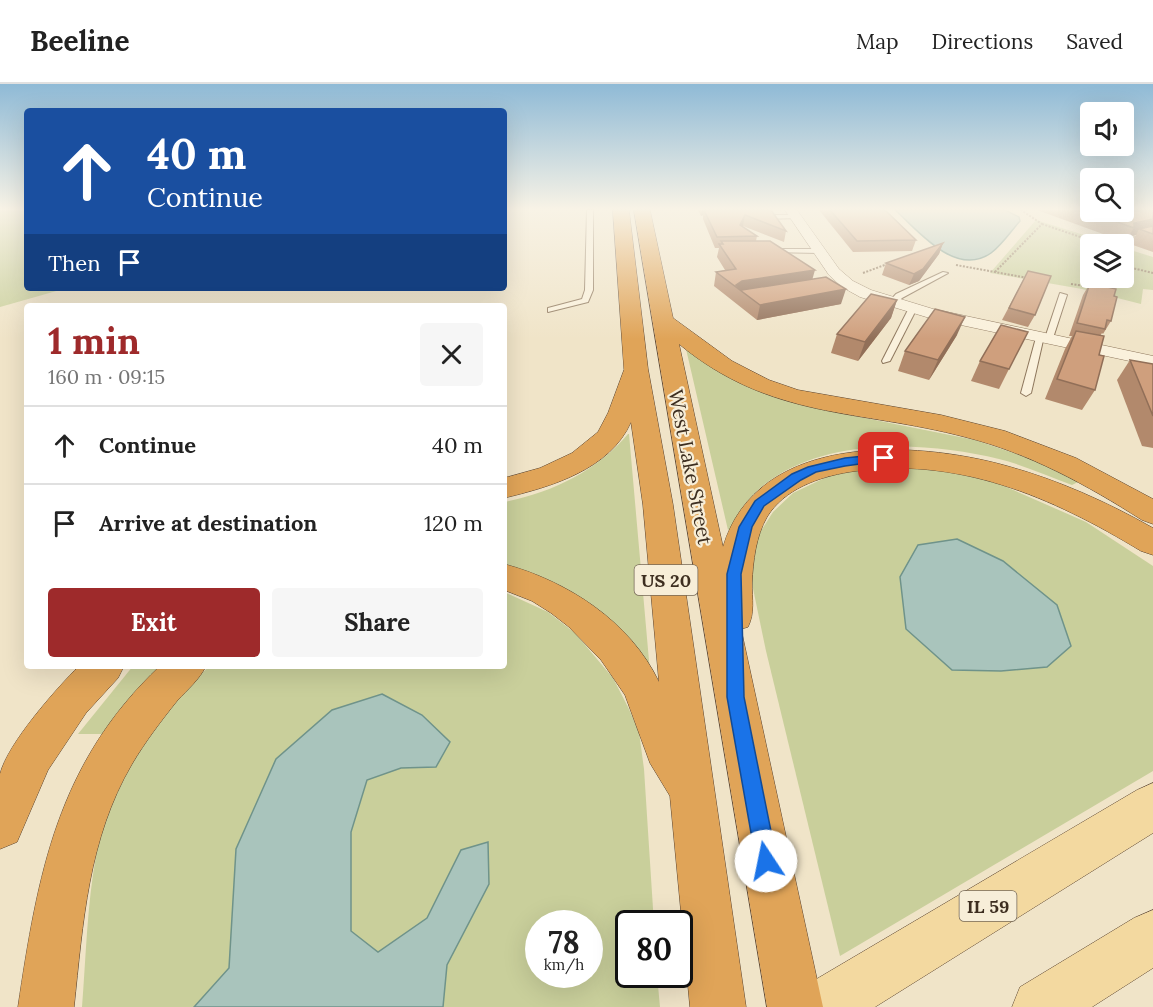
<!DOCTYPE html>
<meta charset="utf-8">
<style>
body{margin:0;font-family:Lora,serif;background:#f6f6f6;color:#222;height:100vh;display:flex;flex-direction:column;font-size:22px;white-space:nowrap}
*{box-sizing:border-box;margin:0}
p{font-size:20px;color:#767676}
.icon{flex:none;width:33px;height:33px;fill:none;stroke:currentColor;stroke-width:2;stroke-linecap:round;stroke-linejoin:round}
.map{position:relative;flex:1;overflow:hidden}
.panel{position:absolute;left:24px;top:219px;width:483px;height:366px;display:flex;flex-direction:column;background:#fff;border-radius:6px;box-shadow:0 6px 24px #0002}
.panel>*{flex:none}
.banner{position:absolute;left:24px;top:24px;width:483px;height:183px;border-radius:6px;box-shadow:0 6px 24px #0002;background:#1a4fa0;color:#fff;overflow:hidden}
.controls{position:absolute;left:1080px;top:18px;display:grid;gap:12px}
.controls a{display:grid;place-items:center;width:54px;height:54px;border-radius:6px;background:#fff;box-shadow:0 6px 24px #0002;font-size:30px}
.speed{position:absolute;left:525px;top:826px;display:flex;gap:12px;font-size:30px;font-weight:700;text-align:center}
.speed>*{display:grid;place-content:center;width:78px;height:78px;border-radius:50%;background:#fff;box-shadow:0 6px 24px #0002;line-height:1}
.speed small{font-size:15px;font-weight:400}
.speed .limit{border:3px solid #111;border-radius:9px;background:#fff;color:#111}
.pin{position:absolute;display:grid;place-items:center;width:51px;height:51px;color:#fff;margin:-26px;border-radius:12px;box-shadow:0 3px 9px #0006}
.me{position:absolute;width:66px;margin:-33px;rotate:349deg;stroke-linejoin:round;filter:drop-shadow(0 0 4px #0008)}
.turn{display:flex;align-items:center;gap:21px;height:126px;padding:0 24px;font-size:27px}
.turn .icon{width:78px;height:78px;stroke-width:2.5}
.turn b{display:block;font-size:42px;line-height:51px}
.then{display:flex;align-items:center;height:57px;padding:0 24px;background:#0003;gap:12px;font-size:22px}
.round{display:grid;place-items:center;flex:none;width:63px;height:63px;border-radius:6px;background:#f6f6f6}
.overview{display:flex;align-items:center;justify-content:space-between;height:102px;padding:0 24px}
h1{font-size:36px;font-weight:700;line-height:45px;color:#9e2a2b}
.action{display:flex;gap:12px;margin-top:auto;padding:12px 24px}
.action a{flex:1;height:69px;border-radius:6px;background:#9e2a2b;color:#fff;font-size:24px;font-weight:700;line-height:69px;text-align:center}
.action a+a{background:#f6f6f6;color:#222}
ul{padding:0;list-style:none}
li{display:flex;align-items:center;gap:18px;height:78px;padding:0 24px;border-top:2px solid #e0e0e0}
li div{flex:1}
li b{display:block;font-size:22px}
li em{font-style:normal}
header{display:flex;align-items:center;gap:36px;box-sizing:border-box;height:84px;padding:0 30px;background:#fff;border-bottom:2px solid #e0e0e0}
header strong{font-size:28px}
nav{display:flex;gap:33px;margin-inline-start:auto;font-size:21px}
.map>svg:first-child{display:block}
.green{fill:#c9cf9b;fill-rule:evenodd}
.water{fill:#a9c4bc;stroke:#6f938a;stroke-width:1.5}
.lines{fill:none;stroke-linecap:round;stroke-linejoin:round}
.lane-casing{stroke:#8d765c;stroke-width:2}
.street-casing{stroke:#8d765c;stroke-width:1}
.primary-casing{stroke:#5b4430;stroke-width:1}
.highway-casing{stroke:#5b4430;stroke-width:1}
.path{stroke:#8d765c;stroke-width:2;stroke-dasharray:2 1.5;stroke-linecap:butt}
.lane{fill:#faf1dc;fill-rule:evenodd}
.street{fill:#faf1dc;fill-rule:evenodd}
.primary{fill:#f3d9a0;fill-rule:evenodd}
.highway{fill:#e0a458;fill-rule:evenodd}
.wall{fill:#b2896c}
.shaded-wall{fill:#916f58}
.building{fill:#cf9f7d;stroke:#916f58;stroke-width:1.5}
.route{fill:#1a73e8;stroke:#114b97;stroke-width:1.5}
.labels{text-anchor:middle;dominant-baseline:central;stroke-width:4.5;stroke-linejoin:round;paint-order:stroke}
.shield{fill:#f7eed8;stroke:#756857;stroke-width:1.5}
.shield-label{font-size:18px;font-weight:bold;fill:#3d2e20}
.street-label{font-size:20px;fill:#3d2e20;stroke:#f7eed8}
</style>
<header>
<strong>Beeline</strong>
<nav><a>Map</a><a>Directions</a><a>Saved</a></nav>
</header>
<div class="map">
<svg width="1153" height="923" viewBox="0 0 1153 923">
<rect width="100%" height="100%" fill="#f0e4c8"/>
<g class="green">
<path d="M0 126H27V204H67L0 223Z"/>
<path d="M1036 136 1113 160H1090V194H1124V164L1153 173V206L1143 205 1141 220 1082 205 990 189Z"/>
<path d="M686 265 717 287 771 311 840 329 975 356 1034 376 1080 397 1072 401C1048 392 1023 381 999 375 929 358 833 353 772 395 761 402 750 413 742 424 737 431 735 442 728 446Z"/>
<path d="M628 350H629L650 588 504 483V418C551 409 597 387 628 350Z"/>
<path d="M880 382 945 384 995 398 1086 438 1153 482V687L840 872 766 567 750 490 757 453 773 428 793 409 833 390Z"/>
<path d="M504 508 548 528 575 549 613 594 628 623 639 648 644 685 654 840H628V891H657L660 923H82C86 873 87 821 96 772 109 701 154 628 210 582H504ZM538 840H590V891H538Z"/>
<path d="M133 582H168L107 650H78Z"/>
</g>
<g class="water">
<path d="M895 126H1005L1019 133 1020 137C1011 147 1002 161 991 169 955 194 918 146 895 126Z"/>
<path d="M957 455 1003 477 1057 521 1071 562 1047 583 1001 587 952 586 906 545 900 493 918 461Z"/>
<path d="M382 610 422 631 450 658 436 683 401 684 367 696 351 748V847L378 868 427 834 461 766 488 758 489 800 447 881 443 923H194L229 884 236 765 276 675 332 626Z"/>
</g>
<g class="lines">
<defs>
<g id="lane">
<path d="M587 126H593V206L588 218 548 228V224L582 215 585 206Z"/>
<path d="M796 131 798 134 761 135 758 133 761 131Z"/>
<path d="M1153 148V152L1129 158 1126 156Z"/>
<path d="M767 165H819L822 167 819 169 769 168 766 166Z"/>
<path d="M943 188 948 189 902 214 895 221 888 219 896 210Z"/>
<path d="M1060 209 1067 211 1053 254 1046 256 1045 254Z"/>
<path d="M910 222 917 224 890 277 883 279 882 277Z"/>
<path d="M1037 250 1044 252 1031 309 1026 312 1021 309Z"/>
</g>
<path id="street" d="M785 126H797L839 185 853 197 871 206 933 225 1153 272V282L933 235 860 213 842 203 829 191Z"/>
<g id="primary">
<path d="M1153 699V749L875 923H795L803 903 1137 706Z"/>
<path d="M1153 826V884L1092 923H1012L1020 903 1134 834Z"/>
</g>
<g id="highway">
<path d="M613 126H629L648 285 673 421 746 923H690L670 712 650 679 625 611 601 576 569 543 551 529 532 517 504 506V480C567 497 630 537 659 598L643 421 631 338C610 386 550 403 504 414V394L540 384 572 369 598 348 608 329 624 286Z"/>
<path d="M634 126H650L673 234 732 277 769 296 798 306 941 331 1005 347 1076 374 1153 415V440L1142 436C1087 401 1029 369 965 353 859 325 771 336 679 260L723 463C757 348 914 356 1007 382 1058 396 1107 418 1153 444V471L1141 467C1052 413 956 371 849 388 819 393 784 405 767 433 756 452 753 477 752 499 752 515 755 529 748 543L741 545 823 923H767Z"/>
<path d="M79 582H124L118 594 86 629 48 686 17 758 0 765C0 747 0 706 0 690 8 659 56 605 79 582Z"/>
<path d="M160 582H206C199 596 188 605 177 617 161 637 145 658 132 680 88 755 83 839 74 923H18C38 790 57 679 160 582Z"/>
</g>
</defs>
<use href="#lane" class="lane-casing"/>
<use href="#street" class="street-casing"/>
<use href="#primary" class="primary-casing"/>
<use href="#highway" class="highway-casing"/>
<g class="path">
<path d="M1042 140 1101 160"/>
<path d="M956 181 1028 194"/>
<path d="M1124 182 1153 189"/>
<path d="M995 188 1042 140 1021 126"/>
<path d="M863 189 890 179"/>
<path d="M1071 200 1091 203"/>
<path d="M1101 203 1111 199 1112 194"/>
</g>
<use href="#lane" class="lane"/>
<use href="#street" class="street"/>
<use href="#primary" class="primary"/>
<use href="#highway" class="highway"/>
</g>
<g class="wall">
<path d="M698 126H764L786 147 784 158 743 142 742 143 757 152 756 157 813 195 841 220 757 236 714 202 716 188 725 186 717 173 719 164H715L703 135V131L701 132Z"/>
<path d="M819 126H885L916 156 912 167 853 168Z"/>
<path d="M1037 126H1153V168L1130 160 1136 151 1128 153 1125 158Z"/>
<path d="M943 159 939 170 919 197 909 201 882 191 886 179Z"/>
<path d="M1028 187 1035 231 1028 243 1002 236Z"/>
<path d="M1090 199 1114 212 1111 237 1103 250 1102 249 1100 252 1095 306 1082 326 1045 315 1065 265 1072 252H1069L1083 211Z"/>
<path d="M897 216 891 234 858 277 831 269 837 250Z"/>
<path d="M957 251 929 296 898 287 905 267Z"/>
<path d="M1130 276 1153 280V364L1142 362 1117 296Z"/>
<path d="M980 277 1009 285 999 305 971 297Z"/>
</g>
<g class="shaded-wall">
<path d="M702 126H704L703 131 701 132Z"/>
<path d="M745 131 743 142 738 152 740 141Z"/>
<path d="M1153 135V147L1139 145 1136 151 1128 153 1134 144V139Z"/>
<path d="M943 159 939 170 919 197 909 201 914 190Z"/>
<path d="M815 186 811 200 746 211 736 201 742 197Z"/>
<path d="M846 205 841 220 757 236 760 221Z"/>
<path d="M897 216 891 234 858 277 865 258Z"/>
<path d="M965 233 957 251 929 296 938 276Z"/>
</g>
<g class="building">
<path d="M704 126H771L786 147 745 131 740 141 757 152 717 153Z"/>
<path d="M830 126H885L916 156 857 157Z"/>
<path d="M1082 126H1090V128H1124V126H1153V135L1134 139V144Z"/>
<path d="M1153 142V150L1139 145Z"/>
<path d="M721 157H770L815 186 742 197 736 201 742 206 826 193 846 205 760 221 716 188 736 185 719 160H723Z"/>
<path d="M943 159 923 185 914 190 886 179Z"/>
<path d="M1028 187 1051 192 1035 231 1009 224Z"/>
<path d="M1090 199 1116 205 1114 212 1117 213 1111 237 1107 236 1105 245 1077 239Z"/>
<path d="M871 210 897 216 865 258 837 250Z"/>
<path d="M935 225 965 233 938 276 905 267Z"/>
<path d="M1001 241 1028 248 1009 285 980 277Z"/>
<path d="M1076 247 1104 252 1099 271 1104 272 1095 306 1057 295Z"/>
<path d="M1130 276 1153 280V332Z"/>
</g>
<linearGradient id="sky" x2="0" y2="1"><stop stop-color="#8fbad6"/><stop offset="0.49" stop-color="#f8f3e6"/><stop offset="1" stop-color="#f8f3e6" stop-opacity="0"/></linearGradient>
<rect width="1153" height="255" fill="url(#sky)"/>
<path class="route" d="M884 370 888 371V376L845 382 816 388 801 396 764 422 752 443 741 490 744 613 777 777 774 784 766 787 759 784 756 777 727 613V490L739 443 755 417 792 390 808 383 845 374Z"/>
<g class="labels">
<g class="shield">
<rect x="634.5" y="481" width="63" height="30" rx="4.5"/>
<rect x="959.5" y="807" width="57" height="30" rx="4.5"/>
</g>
<g class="shield-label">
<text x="666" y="496">US 20</text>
<text x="988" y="822">IL 59</text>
</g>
<g class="street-label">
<text transform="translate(691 383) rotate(79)">West Lake Street</text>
</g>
</g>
</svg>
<div class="controls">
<a><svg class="icon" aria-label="sound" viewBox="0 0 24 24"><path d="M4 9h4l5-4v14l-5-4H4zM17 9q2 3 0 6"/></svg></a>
<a><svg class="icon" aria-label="search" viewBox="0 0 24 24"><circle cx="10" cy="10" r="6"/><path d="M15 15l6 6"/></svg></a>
<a><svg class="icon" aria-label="layers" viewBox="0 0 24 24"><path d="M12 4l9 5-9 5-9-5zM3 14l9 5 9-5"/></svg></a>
</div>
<div class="speed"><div>78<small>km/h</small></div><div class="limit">80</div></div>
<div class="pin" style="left:884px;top:374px;background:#d93025"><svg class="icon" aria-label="arrive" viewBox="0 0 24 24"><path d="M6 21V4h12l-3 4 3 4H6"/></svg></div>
<svg class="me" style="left:766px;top:777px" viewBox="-20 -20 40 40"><circle r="19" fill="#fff"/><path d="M0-13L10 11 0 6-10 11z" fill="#1a73e8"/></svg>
<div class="banner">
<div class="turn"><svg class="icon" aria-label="ahead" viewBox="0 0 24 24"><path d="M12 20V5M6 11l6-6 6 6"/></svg><div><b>40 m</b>Continue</div></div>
<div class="then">Then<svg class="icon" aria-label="arrive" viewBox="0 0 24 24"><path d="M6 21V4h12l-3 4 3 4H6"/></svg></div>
</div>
<section class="panel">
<div class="overview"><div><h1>1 min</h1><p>160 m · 09:15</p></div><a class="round"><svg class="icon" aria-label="close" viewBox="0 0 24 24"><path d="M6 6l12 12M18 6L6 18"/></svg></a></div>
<ul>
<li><svg class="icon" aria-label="ahead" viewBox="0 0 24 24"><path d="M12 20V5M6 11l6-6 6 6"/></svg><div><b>Continue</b></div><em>40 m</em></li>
<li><svg class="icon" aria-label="arrive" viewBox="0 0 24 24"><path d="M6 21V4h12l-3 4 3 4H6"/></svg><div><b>Arrive at destination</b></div><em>120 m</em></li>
</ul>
<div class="action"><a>Exit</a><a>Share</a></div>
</section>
</div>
